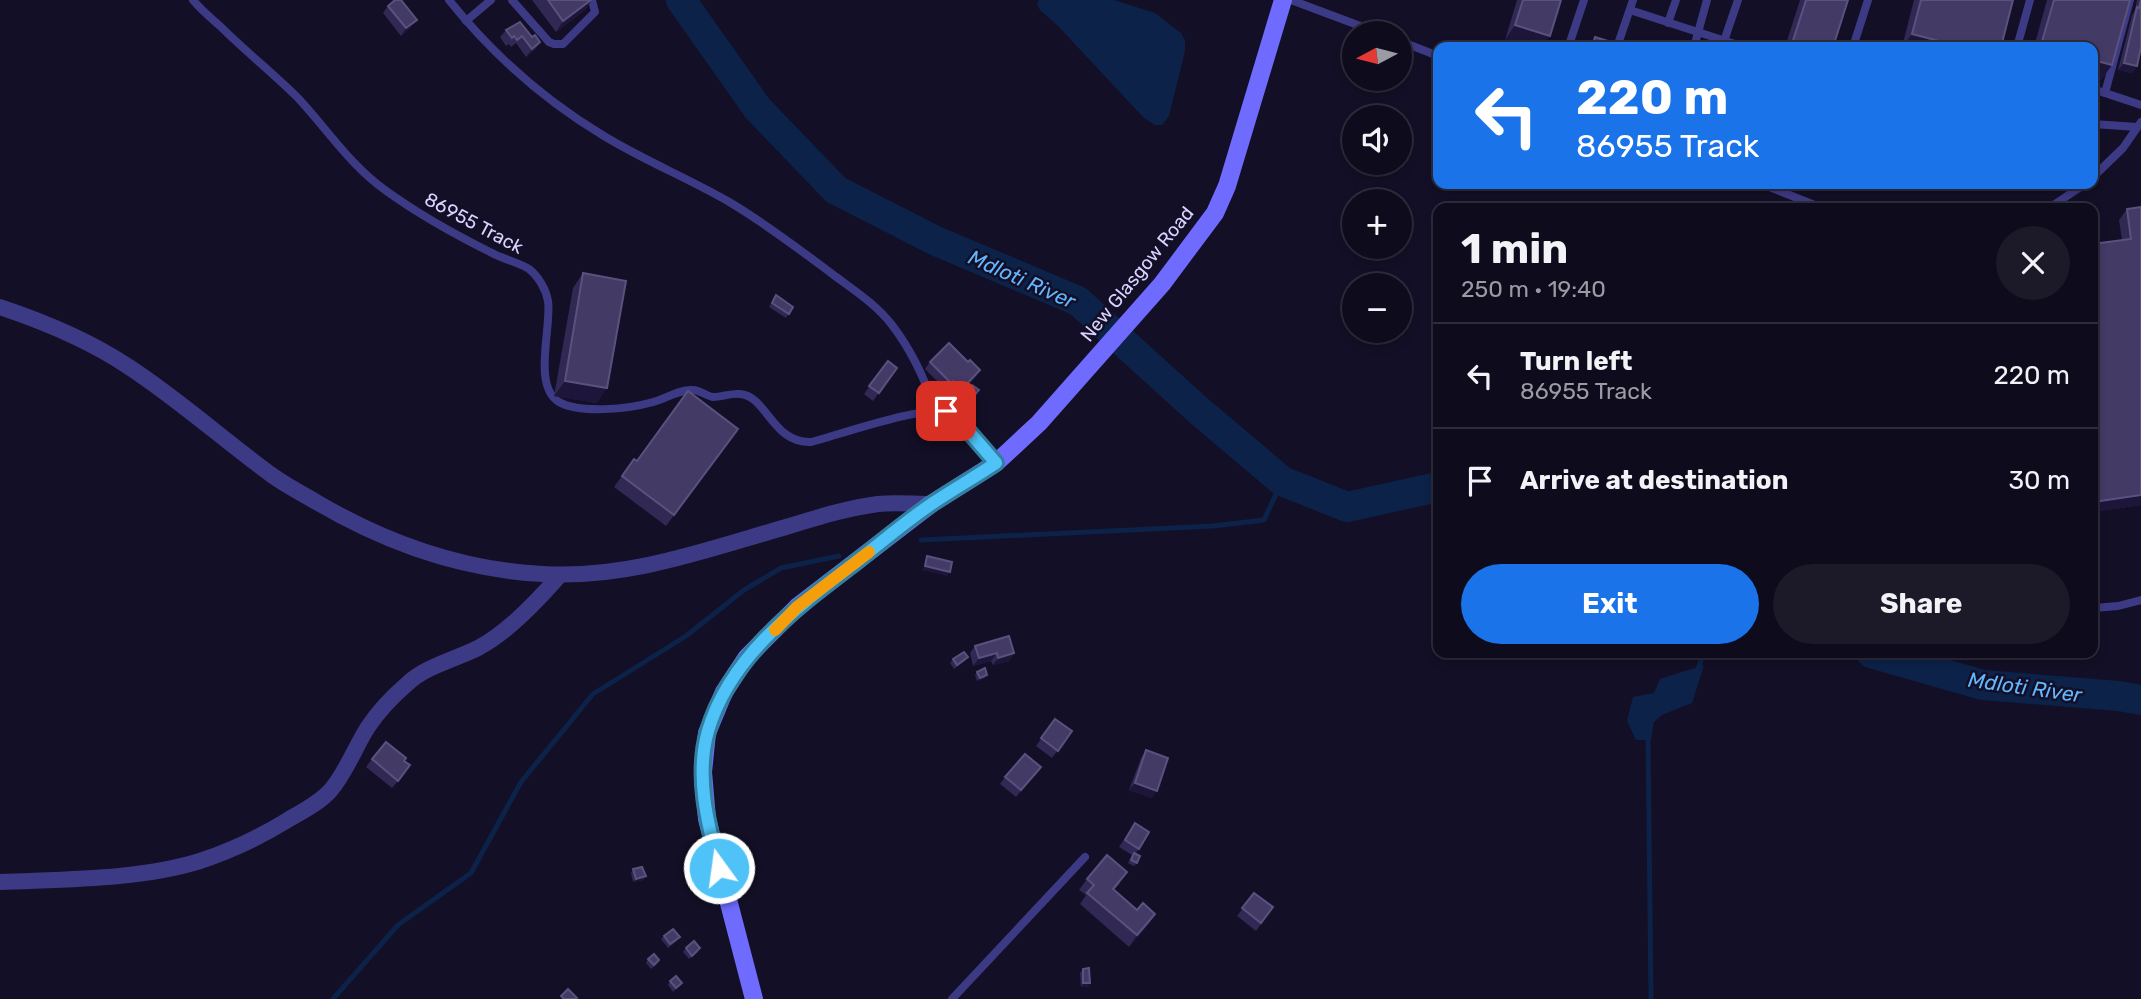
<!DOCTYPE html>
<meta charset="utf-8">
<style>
body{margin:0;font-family:Rubik,sans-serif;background:#1c1929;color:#f1f3f6;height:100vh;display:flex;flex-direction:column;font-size:26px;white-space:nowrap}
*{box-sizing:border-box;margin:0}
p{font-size:23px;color:#9b9ba3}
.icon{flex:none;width:38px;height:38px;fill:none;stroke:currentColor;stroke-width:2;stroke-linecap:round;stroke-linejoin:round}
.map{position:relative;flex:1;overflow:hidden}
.side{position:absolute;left:1433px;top:203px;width:665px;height:455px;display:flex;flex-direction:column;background:#0e0b1c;border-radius:14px;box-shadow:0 4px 10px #0003,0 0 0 2px #2e2b3b}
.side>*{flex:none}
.top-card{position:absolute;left:1433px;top:42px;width:665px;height:147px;border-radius:14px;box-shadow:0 4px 10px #0003,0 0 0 2px #2e2b3b;background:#1a73e8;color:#fff;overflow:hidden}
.needle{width:46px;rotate:263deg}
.controls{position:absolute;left:1342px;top:21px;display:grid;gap:14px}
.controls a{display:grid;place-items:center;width:70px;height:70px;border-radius:50%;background:#0e0b1c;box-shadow:0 4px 10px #0003,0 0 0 2px #2e2b3b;font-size:35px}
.pin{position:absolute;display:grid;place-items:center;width:60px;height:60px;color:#fff;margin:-30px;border-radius:14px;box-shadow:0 4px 10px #0006}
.me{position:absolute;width:77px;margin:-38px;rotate:346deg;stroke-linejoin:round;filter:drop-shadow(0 0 5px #0008)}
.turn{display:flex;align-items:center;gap:24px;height:147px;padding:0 28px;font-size:32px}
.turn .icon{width:91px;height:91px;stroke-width:2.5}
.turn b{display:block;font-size:49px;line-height:60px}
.round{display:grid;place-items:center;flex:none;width:74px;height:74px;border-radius:37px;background:#1c1929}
.head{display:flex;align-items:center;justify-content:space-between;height:119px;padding:0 28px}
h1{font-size:42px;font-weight:700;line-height:52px}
.button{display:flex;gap:14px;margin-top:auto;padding:14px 28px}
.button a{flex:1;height:80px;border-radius:42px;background:#1a73e8;color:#fff;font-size:28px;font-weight:700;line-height:80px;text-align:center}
.button a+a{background:#1c1929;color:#f1f3f6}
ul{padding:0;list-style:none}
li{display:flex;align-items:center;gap:21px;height:105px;padding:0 28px;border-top:2px solid #2e2b3b}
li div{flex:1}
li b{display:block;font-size:26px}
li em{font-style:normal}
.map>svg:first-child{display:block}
.water{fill:#0c2248}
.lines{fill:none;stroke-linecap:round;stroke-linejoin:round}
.stream{stroke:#0c2248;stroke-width:5}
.river{stroke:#0c2248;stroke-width:30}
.lane{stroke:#3d3a85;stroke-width:8}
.street{stroke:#3d3a85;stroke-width:16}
.secondary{stroke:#6f6bff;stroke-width:18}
.wall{fill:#312854}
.shaded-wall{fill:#1d163a}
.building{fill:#433a66;stroke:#5a527e;stroke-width:2}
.route-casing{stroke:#337fa1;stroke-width:18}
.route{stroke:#4fc3f7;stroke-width:12}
.slow{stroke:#f59e0b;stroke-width:12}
.labels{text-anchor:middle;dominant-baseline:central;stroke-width:5;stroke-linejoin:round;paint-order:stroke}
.street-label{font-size:19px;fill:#d9d4ff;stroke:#130f26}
.water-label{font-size:21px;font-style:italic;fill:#62b6ff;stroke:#130f26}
</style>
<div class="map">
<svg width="2141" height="999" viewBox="0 0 2141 999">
<rect width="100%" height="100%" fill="#130f26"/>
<g class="water">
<path d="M1039 0H1114L1155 13 1181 33 1185 40V51L1169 116 1162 125H1155L1144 118 1057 25 1040 10 1037 4Z"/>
<path d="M1704 665 1692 703 1662 715 1654 722 1651 740H1636L1627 721 1633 697 1654 693 1660 679Z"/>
</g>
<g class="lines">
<g class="stream">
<path d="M921 540 1213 526 1264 520 1282 481"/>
<path d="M1698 670 1703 653"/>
<path d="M1648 736 1651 999"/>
<path d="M333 999 398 925 471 873 521 782 593 694 686 636 744 590 781 568 839 556"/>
</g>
<g class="river">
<path d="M681 0 758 109 836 190 936 241 1078 301 1197 409 1282 481 1347 507 1438 487"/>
<path d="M1871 653 1983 685 2119 696 2141 700"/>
</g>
<g class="lane">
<path d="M193 0C201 10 211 18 220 26 245 51 273 73 298 98 327 129 350 165 385 190 418 214 454 234 490 252 502 259 518 262 529 269 538 276 546 289 548 301 552 326 532 386 559 402 580 414 629 409 653 402 665 399 680 389 693 390 700 390 706 396 713 397 722 397 731 393 740 394 767 396 772 443 811 442 836 436 929 403 948 413 967 423 982 447 996 463"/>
<path d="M449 0C493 55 544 100 604 136 645 161 690 179 731 203 766 224 799 249 831 273 852 289 876 304 892 325 912 351 925 379 935 410"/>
<path d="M512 0 549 42 554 44H563L595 12 592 0"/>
<path d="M1291 0 1379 33"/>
<path d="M1630 10 1744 47"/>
<path d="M466 21 491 0"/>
<path d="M1668 23 1676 0"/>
<path d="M1400 41 1438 56"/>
<path d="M1724 41 1738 0"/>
<path d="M1569 45 1584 0"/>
<path d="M1617 47 1633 0"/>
<path d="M1694 47 1707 0"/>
<path d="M1853 47 1868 0"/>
<path d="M2017 47 2030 0"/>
<path d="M1366 85 1368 79"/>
<path d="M2093 89 2141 105"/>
<path d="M2105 93 2130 0"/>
<path d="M2093 124 2137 127"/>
<path d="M2093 177 2123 148 2141 122"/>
<path d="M1762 184 1822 208"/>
<path d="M2049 208 2085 184"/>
<path d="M2094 608 2118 606 2141 600"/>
<path d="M952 999 1085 857"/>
</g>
<g class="street">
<path d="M0 307C45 322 89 340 129 367 178 399 225 441 273 476 287 486 303 494 318 503 388 544 461 570 543 574 627 579 706 550 786 527 816 518 847 508 878 504 895 502 914 504 931 504"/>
<path d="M0 882C63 879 139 880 200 861 230 851 260 837 286 821 301 812 318 804 330 791 346 773 355 747 368 727 378 712 393 696 407 684 426 666 454 660 478 648 506 634 539 599 560 575"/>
</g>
<path class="secondary" d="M754 999 707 819 703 772 707 733 724 692 747 657 797 607 931 504 996 463 1039 423 1162 284 1215 213 1227 186 1283 0"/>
</g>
<g class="wall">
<path d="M532 0H592L585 10 556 32Z"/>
<path d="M1517 0H1561L1542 47H1529L1505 40Z"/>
<path d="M1800 0H1848L1833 47H1785Z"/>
<path d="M1914 0H2013L2001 47H1902Z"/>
<path d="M2047 0H2130L2112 65 2101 80 2093 77V47H2034Z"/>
<path d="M2137 0H2141L2137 66 2132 73 2118 70 2132 15 2135 10Z"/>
<path d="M388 6 411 27 401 36 383 13Z"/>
<path d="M506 30 532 37 540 42 535 50 526 57 516 43 511 47 509 44 506 46 500 37Z"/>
<path d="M2141 207V505L2093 512V244L2122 240 2119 220 2127 209Z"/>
<path d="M583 273 597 403 554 396 573 288Z"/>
<path d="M776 295 793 307 786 318 769 307Z"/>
<path d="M888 361 897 368 873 401 864 394Z"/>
<path d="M930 362H968L975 378 956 397 947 389 946 390 925 369Z"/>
<path d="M972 385 979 390 957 418 950 413Z"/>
<path d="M738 429 666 526 614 487 634 459 637 461Z"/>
<path d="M975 646 1014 653 1009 661 993 665 991 661 973 666 970 653Z"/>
<path d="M968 657 965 661 954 669 950 663 953 659Z"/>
<path d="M977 672 987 675 985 678 977 681 975 675Z"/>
<path d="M1055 719 1072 731 1052 758 1036 746Z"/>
<path d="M1146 750 1152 798 1129 790 1141 758Z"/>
<path d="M372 759 404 761 405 773 392 788 366 767Z"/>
<path d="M1041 767 1016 797 1000 784 1005 777Z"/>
<path d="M1135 823 1139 849 1135 854 1137 863 1134 866 1128 863 1132 855 1119 847Z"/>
<path d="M633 869 644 880 633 882 631 873Z"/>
<path d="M1087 879 1120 883 1114 890 1137 910 1155 914 1148 925 1129 947 1080 904 1086 895 1079 890Z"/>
<path d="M1254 893 1273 907 1256 931 1237 916Z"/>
<path d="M664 936 677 941 668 948 661 939Z"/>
<path d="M686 948 698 952 689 959 683 952Z"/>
<path d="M648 959 657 964 651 969 646 963Z"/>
<path d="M1083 969 1090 983 1087 987H1081L1080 973Z"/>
<path d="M670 981 682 983 673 992 668 985Z"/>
</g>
<g class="shaded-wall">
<path d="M592 0 585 10 556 32 563 21Z"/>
<path d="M417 20 411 27 401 36 406 28Z"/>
<path d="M1515 25 1550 36 1542 47H1529L1505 40Z"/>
<path d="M1912 34 1962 47H1902Z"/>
<path d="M540 42 535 50 526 57 532 49Z"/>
<path d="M2093 60 2112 65 2101 80 2093 77Z"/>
<path d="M2124 63 2137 66 2132 73 2118 70Z"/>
<path d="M980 370 975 378 956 397 961 390Z"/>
<path d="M565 381 607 388 597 403 554 396Z"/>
<path d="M2141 495V505L2093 512V502Z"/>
<path d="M925 566 950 572 947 576 922 570Z"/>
<path d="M997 653 991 661 973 666 979 658Z"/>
<path d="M1014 653 1009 661 993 665 998 658Z"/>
<path d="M987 675 985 678 977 681 980 678Z"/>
<path d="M1135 783 1157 791 1152 798 1129 790Z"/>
<path d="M646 876 644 880 633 882 636 879Z"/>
<path d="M1155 914 1148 925 1129 947 1137 935Z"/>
<path d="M1083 983H1090L1087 987H1081Z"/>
</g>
<g class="building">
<path d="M395 0H401L417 20 406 28 388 6Z"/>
<path d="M548 0H591L563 21Z"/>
<path d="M1523 0H1561L1550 36 1515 25Z"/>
<path d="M1806 0H1848L1833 47H1791Z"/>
<path d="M1921 0H2013L2001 47H1962L1912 34Z"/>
<path d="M2054 0H2130L2112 65 2093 60V47H2049L2041 45Z"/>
<path d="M2141 0V47L2137 66 2124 63 2137 7 2139 8Z"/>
<path d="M520 22 532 37 535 35 540 42 532 49 522 36 517 40 514 36 512 38 506 30Z"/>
<path d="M1595 37 1627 47H1592Z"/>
<path d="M2141 207V495L2093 502V244L2131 239 2127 209Z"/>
<path d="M583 273 626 281 607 388 565 381Z"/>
<path d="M776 295 793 307 789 314 772 303Z"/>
<path d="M949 343 968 362 970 360 980 370 961 390 953 381 951 383 930 362Z"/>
<path d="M888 361 897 368 879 393 869 386Z"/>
<path d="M972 385 979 390 959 414 953 409Z"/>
<path d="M688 391 738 429 674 515 622 476 634 459 637 461Z"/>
<path d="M927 556 952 562 950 572 925 566Z"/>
<path d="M1009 636 1014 653 998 658 997 653 979 658 975 646Z"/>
<path d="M964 652 968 657 957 665 953 659Z"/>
<path d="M985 668 987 675 980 678 977 672Z"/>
<path d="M1055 719 1072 731 1058 751 1041 738Z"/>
<path d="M386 742 406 758 404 761 410 765 398 781 372 759Z"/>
<path d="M1146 750 1168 758 1157 791 1135 783Z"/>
<path d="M1025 754 1041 767 1021 790 1005 777Z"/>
<path d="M1135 823 1149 832 1139 849 1125 840Z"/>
<path d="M1134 853 1140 856 1137 863 1131 860Z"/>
<path d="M1107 855 1127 872 1113 889 1137 910 1143 903 1155 914 1137 935 1087 893 1094 885 1087 879Z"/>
<path d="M642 867 646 876 636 879 633 869Z"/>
<path d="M1254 893 1273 907 1261 923 1242 908Z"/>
<path d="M673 929 680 937 670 944 664 936Z"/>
<path d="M694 941 700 948 692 956 686 948Z"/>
<path d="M654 954 659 960 654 965 648 959Z"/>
<path d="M1089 968 1090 983H1083V969Z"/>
<path d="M676 976 682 983 676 988 670 981Z"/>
<path d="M568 989 577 998 576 999H564L561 996Z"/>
</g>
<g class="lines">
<defs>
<path id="route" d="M719 868C708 825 695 776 708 731 730 656 797 607 856 562 882 542 906 521 933 503 954 489 975 477 996 463L958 419 946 411"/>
</defs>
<use href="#route" class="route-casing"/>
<use href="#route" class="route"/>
<path class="slow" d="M775 630 797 607 869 552"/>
</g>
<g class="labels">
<g class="street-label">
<text transform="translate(474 223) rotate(28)">86955 Track</text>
<text transform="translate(1137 274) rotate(-51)">New Glasgow Road</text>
</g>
<g class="water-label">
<text transform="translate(1022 279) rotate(24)">Mdloti River</text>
<text transform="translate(2025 687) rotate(8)">Mdloti River</text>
</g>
</g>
</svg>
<div class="controls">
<a><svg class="needle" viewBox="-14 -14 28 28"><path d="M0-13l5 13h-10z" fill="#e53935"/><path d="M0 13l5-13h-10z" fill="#9b9ba3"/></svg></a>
<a><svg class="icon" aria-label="sound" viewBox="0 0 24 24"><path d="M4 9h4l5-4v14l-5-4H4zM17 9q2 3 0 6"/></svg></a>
<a>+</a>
<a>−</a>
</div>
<div class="pin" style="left:946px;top:411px;background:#d93025"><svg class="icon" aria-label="arrive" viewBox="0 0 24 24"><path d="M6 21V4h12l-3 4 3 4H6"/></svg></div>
<svg class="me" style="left:719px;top:868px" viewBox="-20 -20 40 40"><circle r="17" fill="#4fc3f7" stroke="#fff" stroke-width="3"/><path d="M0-11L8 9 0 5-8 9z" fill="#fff"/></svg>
<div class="top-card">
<div class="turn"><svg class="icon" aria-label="left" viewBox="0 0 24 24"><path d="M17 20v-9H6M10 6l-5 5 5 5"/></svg><div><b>220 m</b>86955 Track</div></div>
</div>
<section class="side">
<div class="head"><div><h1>1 min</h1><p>250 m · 19:40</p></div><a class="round"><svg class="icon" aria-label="close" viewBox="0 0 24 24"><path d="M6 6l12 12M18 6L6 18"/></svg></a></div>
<ul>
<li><svg class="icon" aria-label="left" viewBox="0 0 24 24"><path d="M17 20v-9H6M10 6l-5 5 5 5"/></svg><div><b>Turn left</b><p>86955 Track</p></div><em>220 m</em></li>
<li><svg class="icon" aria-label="arrive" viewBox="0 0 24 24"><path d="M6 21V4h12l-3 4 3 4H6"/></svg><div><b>Arrive at destination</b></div><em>30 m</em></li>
</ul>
<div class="button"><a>Exit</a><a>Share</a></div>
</section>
</div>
